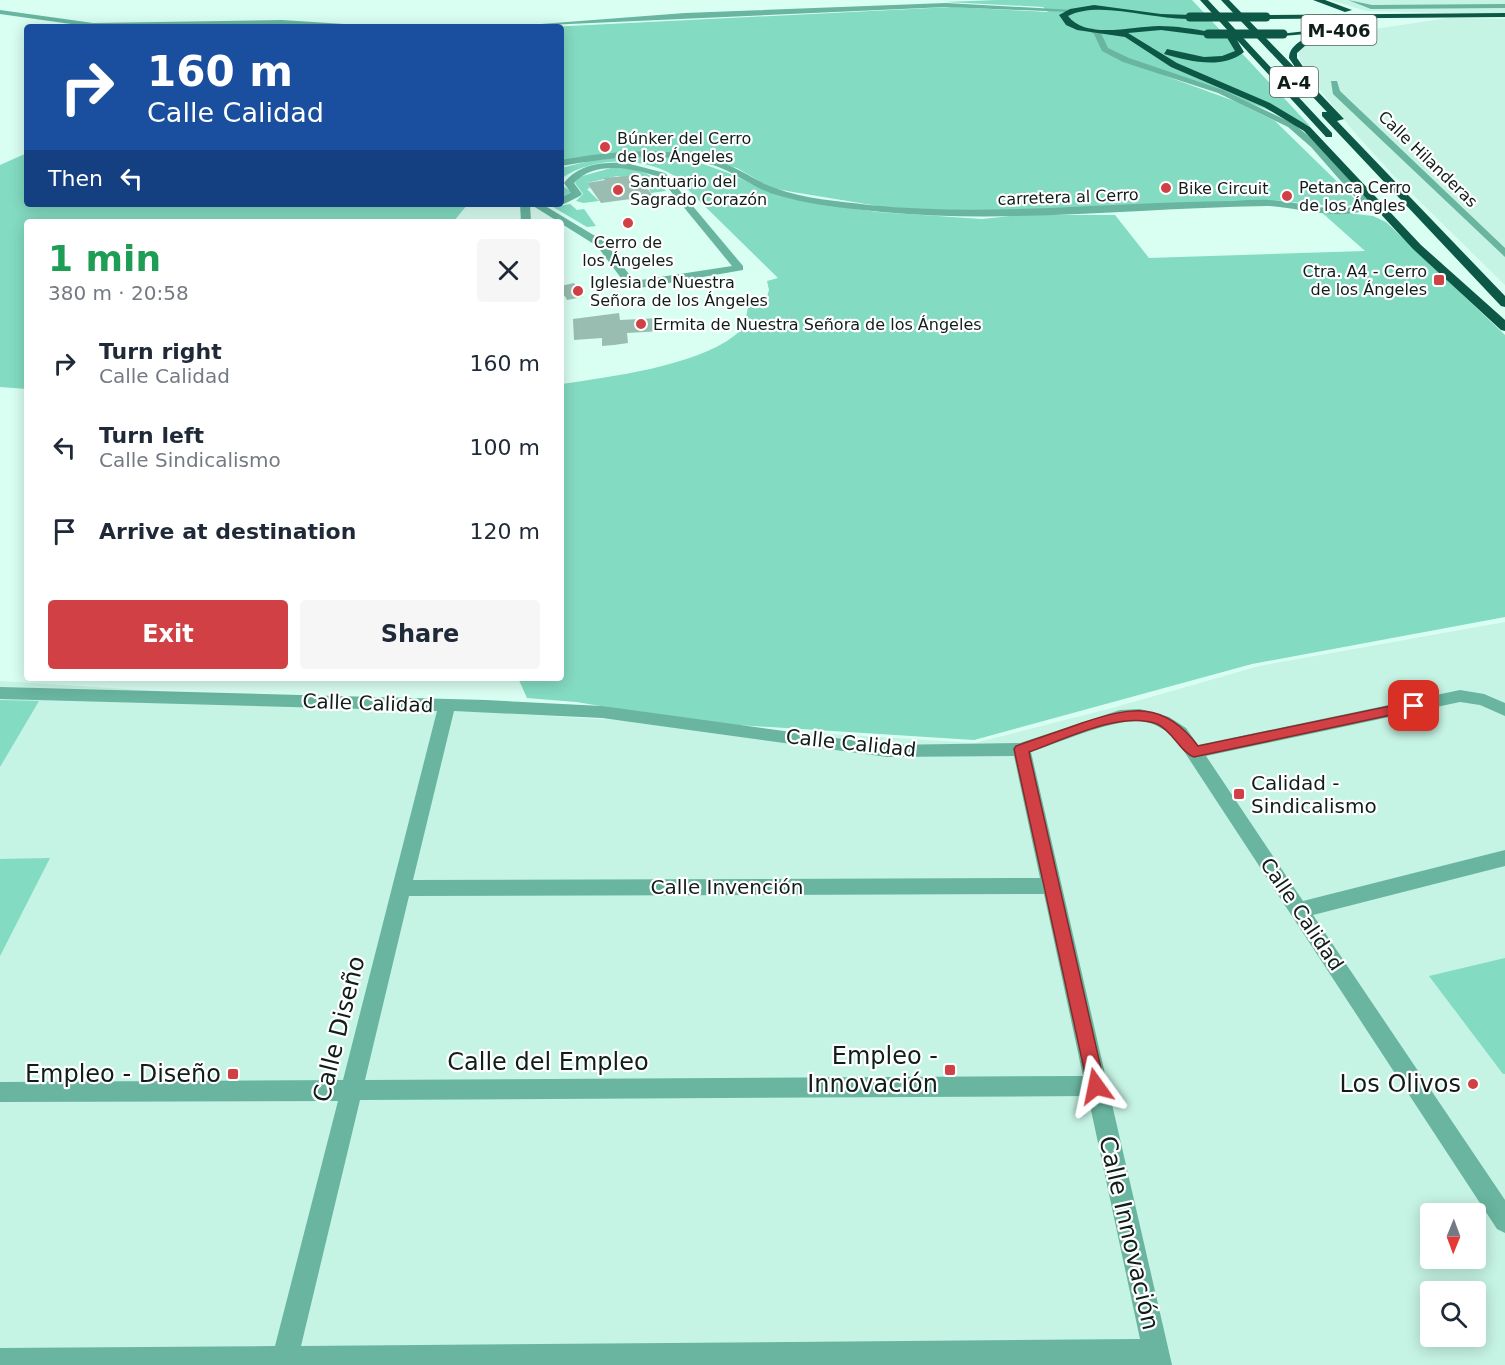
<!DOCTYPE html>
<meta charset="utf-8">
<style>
body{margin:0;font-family:"DejaVu Sans",sans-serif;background:#f6f6f7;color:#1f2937;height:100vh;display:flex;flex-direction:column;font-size:22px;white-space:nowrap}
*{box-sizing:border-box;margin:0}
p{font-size:20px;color:#747a83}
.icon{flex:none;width:33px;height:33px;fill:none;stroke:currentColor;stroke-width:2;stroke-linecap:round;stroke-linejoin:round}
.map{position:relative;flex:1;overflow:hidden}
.panel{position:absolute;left:24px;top:219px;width:540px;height:462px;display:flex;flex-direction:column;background:#fff;border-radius:6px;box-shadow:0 3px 15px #0003}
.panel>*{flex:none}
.guide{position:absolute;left:24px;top:24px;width:540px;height:183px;border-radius:6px;box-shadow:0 3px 15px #0003;background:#1a4fa0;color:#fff;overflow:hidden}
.needle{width:39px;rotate:181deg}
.controls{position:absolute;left:1420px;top:1203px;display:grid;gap:12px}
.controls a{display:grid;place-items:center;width:66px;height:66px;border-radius:6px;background:#fff;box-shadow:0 3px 15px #0003;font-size:30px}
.pin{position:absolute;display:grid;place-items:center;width:51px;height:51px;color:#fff;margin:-26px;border-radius:12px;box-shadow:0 3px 9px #0006}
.me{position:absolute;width:66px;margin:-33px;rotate:348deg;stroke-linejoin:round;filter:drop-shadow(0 0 4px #0008)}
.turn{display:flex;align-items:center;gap:21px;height:126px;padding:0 24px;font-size:27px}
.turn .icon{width:78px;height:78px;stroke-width:2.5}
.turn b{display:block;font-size:42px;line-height:51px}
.then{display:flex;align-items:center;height:57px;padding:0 24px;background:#0003;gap:12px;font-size:22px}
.round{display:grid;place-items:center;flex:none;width:63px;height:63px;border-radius:6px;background:#f6f6f7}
.headline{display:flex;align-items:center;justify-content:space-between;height:102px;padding:0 24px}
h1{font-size:36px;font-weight:700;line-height:45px;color:#1e9e55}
.primary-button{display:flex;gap:12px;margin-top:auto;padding:12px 24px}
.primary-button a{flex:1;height:69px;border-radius:6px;background:#d04044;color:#fff;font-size:24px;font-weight:700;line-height:69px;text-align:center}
.primary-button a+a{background:#f6f6f7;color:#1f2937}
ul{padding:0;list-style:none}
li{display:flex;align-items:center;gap:18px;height:84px;padding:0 24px}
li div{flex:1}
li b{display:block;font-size:22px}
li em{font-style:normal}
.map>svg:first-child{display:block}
.built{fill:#c5f3e4;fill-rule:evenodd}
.green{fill:#83dbc1}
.building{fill:#9abdb1}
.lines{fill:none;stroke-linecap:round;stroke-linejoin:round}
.minor{fill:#69b59f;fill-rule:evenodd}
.highway{fill:#0d5746;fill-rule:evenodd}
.highway-bridge{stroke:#0d5746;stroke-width:9}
.route{fill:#d04044;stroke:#872a2c;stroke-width:1.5}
.poi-dot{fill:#d04044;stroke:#fff;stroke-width:2}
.labels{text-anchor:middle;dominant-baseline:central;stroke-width:4.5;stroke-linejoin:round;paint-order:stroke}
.far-poi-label{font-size:16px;fill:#101e1a;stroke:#fff;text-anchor:start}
.far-street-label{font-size:16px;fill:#101e1a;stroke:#fff}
.shield{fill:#fff;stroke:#58625f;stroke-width:1.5}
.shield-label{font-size:18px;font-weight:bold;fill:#101e1a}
.street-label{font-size:20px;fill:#101e1a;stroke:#fff}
.poi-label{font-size:20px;fill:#101e1a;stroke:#fff;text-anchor:start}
.near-street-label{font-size:24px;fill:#101e1a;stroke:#fff}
.near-poi-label{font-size:24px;fill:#101e1a;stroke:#fff;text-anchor:end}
</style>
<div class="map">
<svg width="1505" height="1365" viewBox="0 0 1505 1365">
<rect width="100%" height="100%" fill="#d9fef2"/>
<g class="built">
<path d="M1331 0H1505V14L1366 11Z"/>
<path d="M1448 18 1505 19V285L1394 176 1355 133 1316 85 1301 62 1298 52 1308 42 1328 36Z"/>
<path d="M1505 622V1365H0V681L975 743 1116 707 1259 666ZM1431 1214H1476V1258H1431ZM1431 1292H1476V1336H1431Z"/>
</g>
<g class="green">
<path d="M996 0H1192L1310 126 1205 86 1163 75 1237 102 1275 121 1357 201 1352 205 1341 207 1273 200 1010 215 884 207 793 192 772 188 737 168 683 154 627 152 561 161V27H549L952 7 1048 12 1043 7 945 2Z"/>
<path d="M27 153V204H468L453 222H27V389L0 387V165Z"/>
<path d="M637 157 671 158 703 164 731 174 768 192 792 199 877 212 982 219 1021 215H1115L1149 258 1365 251 1319 210 1373 216 1386 222 1505 335V617L1252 664 974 740 707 723 576 702 527 698 518 678H561V384C610 377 695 366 734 336 744 329 746 318 748 307L767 297 769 290 767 281 778 278 673 175C641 156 592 157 562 178L563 186 572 192 571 196 561 200V168L598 159Z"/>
<path d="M611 168C638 168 649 170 666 191L651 193 644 180 617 176 587 183 590 188 587 189 599 201 583 203 576 201 583 194 575 183 579 177Z"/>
<path d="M570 204 577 210 584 209 596 226 587 227 553 207Z"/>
<path d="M0 700 39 701 0 767Z"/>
<path d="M50 858 0 956V859Z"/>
<path d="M1505 958V1074H1503L1429 976Z"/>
</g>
<g class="building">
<path d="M637 175 653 196 601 203 587 183 605 180 603 178Z"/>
<path d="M574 283 583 297 567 300 565 296 561 297V286Z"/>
<path d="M619 313 620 320 660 318 662 331 627 333 628 343 614 345 602 346V338L574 340 573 319Z"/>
</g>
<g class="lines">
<g class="minor">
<path d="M1348 0 1372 5 1505 4V8L1371 9Z"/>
<path d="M946 3 1073 10 1069 12 946 7 503 27 685 13Z"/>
<path d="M0 10 93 23 282 20 390 27 282 24 92 27 0 14Z"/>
<path d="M1091 28 1100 31 1108 48 1129 58 1223 90 1294 124 1317 143 1372 205C1350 225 1294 206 1266 206 1138 208 1010 224 882 212 845 208 806 205 770 193 749 185 732 170 709 164 660 152 610 157 561 166V160C612 151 663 146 714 160 739 167 753 180 775 188 804 199 838 201 869 205 991 217 1112 202 1235 201 1250 200 1265 199 1280 201 1305 203 1338 215 1361 204L1311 147 1288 127 1218 93 1123 62 1102 51 1094 34 1087 30Z"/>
<path d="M1331 81H1337L1340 91 1505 248V257L1333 94Z"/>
<path d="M626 163 665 173 743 266V270L640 288 627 286 597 246 530 204H542L605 242 634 281 732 266 659 177C633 168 595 160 574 183L582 194 580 196 564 204H557H561V198L571 193 564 183C580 163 603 162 626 163Z"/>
<path d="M520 204H530L531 222H521Z"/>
<path d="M0 687 486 700 602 706 887 745 1020 743 1120 710 1140 709 1169 717 1186 728 1198 745 1460 690 1484 694 1505 703V716L1480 705 1460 702 1206 756 1303 901 1505 850V866L1313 915 1505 1200V1233L1497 1229 1174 736C1163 729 1153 722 1140 721 1112 719 1058 743 1031 752L1172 1365H0V1348L275 1346 338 1101 0 1102V1082L343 1080 437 711 0 699ZM454 711 602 718 887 757 1014 756 1040 878 413 880ZM1044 894 1083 1076 365 1080 409 896ZM1088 1096 1140 1339 301 1346 360 1100Z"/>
</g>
<g class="highway">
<path d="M1200 0H1208L1332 133V137H1326L1237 40 1244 52C1222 70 1189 61 1164 54L1167 49 1204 57 1222 56 1235 51 1226 36 1231 34Z"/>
<path d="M1221 0H1229L1297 70 1289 58C1289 44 1310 34 1322 34V38L1306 45 1297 53V58L1308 74 1303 76 1344 119 1337 121 1505 296V307L1501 306 1322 116V112H1327Z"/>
<path d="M1313 0H1325L1352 10 1345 12Z"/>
<path d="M1094 5 1161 14 1193 15 1190 19C1153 20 1099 0 1068 16 1086 40 1133 26 1159 26 1176 26 1194 29 1211 32L1208 36 1161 30 1128 33 1177 63 1270 103 1310 127 1421 245 1505 320V331L1501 330 1413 249 1304 131 1264 107 1171 67 1125 37 1077 30 1066 25 1059 15 1070 9Z"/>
<path d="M1505 13V17L1266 19 1262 17 1266 15Z"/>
<path d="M1372 24 1375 28 1283 36 1279 34Z"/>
</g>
<g class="highway-bridge">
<path d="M1190 17H1266"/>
<path d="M1208 34H1283"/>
</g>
</g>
<path class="route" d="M1414 701 1421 706 1419 709 1194 757C1181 753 1173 731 1157 724 1122 710 1063 740 1029 752L1105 1086 1102 1092 1096 1094 1089 1092 1014 749 1016 746C1038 738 1060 731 1082 723 1130 707 1164 700 1198 746Z"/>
<g class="poi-dot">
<circle cx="605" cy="147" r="6"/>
<circle cx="1166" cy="188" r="6"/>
<circle cx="618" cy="190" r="6"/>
<circle cx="1287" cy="196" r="6"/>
<circle cx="628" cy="223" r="6"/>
<rect x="1433" y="274" width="12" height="12" rx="3"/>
<circle cx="578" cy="291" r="6"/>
<circle cx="641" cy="324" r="6"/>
<rect x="1233" y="788" width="12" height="12" rx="3"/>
<rect x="944" y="1064" width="12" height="12" rx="3"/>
<rect x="227" y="1068" width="12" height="12" rx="3"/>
<circle cx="1473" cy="1084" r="6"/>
</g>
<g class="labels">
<g class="far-poi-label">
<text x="617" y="138">Búnker del Cerro<tspan x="617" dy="18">de los Ángeles</tspan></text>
<text x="630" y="181">Santuario del<tspan x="630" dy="18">Sagrado Corazón</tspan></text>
<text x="1299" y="187">Petanca Cerro<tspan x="1299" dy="18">de los Ángles</tspan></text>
<text x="1178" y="188">Bike Circuit</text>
<text x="628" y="242" text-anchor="middle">Cerro de<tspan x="628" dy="18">los Ángeles</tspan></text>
<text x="1427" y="271" text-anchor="end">Ctra. A4 - Cerro<tspan x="1427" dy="18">de los Ángeles</tspan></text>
<text x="590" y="282">Iglesia de Nuestra<tspan x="590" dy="18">Señora de los Ángeles</tspan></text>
<text x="653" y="324">Ermita de Nuestra Señora de los Ángeles</text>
</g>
<g class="far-street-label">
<text transform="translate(1428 159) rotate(44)">Calle Hilanderas</text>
<text transform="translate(1068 197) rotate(-2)">carretera al Cerro</text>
</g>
<g class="shield">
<rect x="1301.5" y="15" width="75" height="30" rx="4.5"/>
<rect x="1270" y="67" width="48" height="30" rx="4.5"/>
</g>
<g class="shield-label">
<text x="1339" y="30">M-406</text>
<text x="1294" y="82">A-4</text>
</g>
<g class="street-label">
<text transform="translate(368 703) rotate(2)">Calle Calidad</text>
<text transform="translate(851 743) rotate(6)">Calle Calidad</text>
<text x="727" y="887">Calle Invención</text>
<text transform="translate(1302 914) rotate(56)">Calle Calidad</text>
</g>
<g class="poi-label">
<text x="1251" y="783">Calidad -<tspan x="1251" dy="23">Sindicalismo</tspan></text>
</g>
<g class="near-street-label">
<text transform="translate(339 1029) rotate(-76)">Calle Diseño</text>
<text x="548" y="1062">Calle del Empleo</text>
<text transform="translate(1129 1233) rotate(77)">Calle Innovación</text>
</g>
<g class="near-poi-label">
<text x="938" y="1056">Empleo -<tspan x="938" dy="28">Innovación</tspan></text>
<text x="221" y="1074">Empleo - Diseño</text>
<text x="1461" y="1084">Los Olivos</text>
</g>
</g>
</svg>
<div class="controls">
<a><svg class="needle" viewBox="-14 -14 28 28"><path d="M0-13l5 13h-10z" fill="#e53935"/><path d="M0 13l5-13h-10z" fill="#747a83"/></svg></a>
<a><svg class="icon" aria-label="search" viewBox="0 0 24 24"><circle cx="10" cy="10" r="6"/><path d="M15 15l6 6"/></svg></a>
</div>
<div class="pin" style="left:1414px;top:706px;background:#d93025"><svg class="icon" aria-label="arrive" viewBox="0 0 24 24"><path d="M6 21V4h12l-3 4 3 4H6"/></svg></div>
<svg class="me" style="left:1096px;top:1086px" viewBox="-20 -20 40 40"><path d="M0-17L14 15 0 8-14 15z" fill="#d04044" stroke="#fff" stroke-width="4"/></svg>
<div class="guide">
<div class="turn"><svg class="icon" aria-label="right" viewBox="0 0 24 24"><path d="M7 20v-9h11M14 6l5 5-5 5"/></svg><div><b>160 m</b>Calle Calidad</div></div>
<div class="then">Then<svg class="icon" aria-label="left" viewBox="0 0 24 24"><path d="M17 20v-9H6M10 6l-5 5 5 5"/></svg></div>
</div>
<section class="panel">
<div class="headline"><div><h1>1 min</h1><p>380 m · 20:58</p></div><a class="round"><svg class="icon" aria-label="close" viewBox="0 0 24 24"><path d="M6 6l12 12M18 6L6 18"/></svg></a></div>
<ul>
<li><svg class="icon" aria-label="right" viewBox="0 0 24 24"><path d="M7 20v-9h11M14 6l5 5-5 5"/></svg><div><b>Turn right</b><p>Calle Calidad</p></div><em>160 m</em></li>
<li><svg class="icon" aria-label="left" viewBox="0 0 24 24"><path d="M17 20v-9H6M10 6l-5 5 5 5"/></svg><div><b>Turn left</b><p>Calle Sindicalismo</p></div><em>100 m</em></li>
<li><svg class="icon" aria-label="arrive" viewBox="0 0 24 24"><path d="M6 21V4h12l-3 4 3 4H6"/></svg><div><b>Arrive at destination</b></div><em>120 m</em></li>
</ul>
<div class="primary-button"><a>Exit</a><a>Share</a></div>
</section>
</div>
